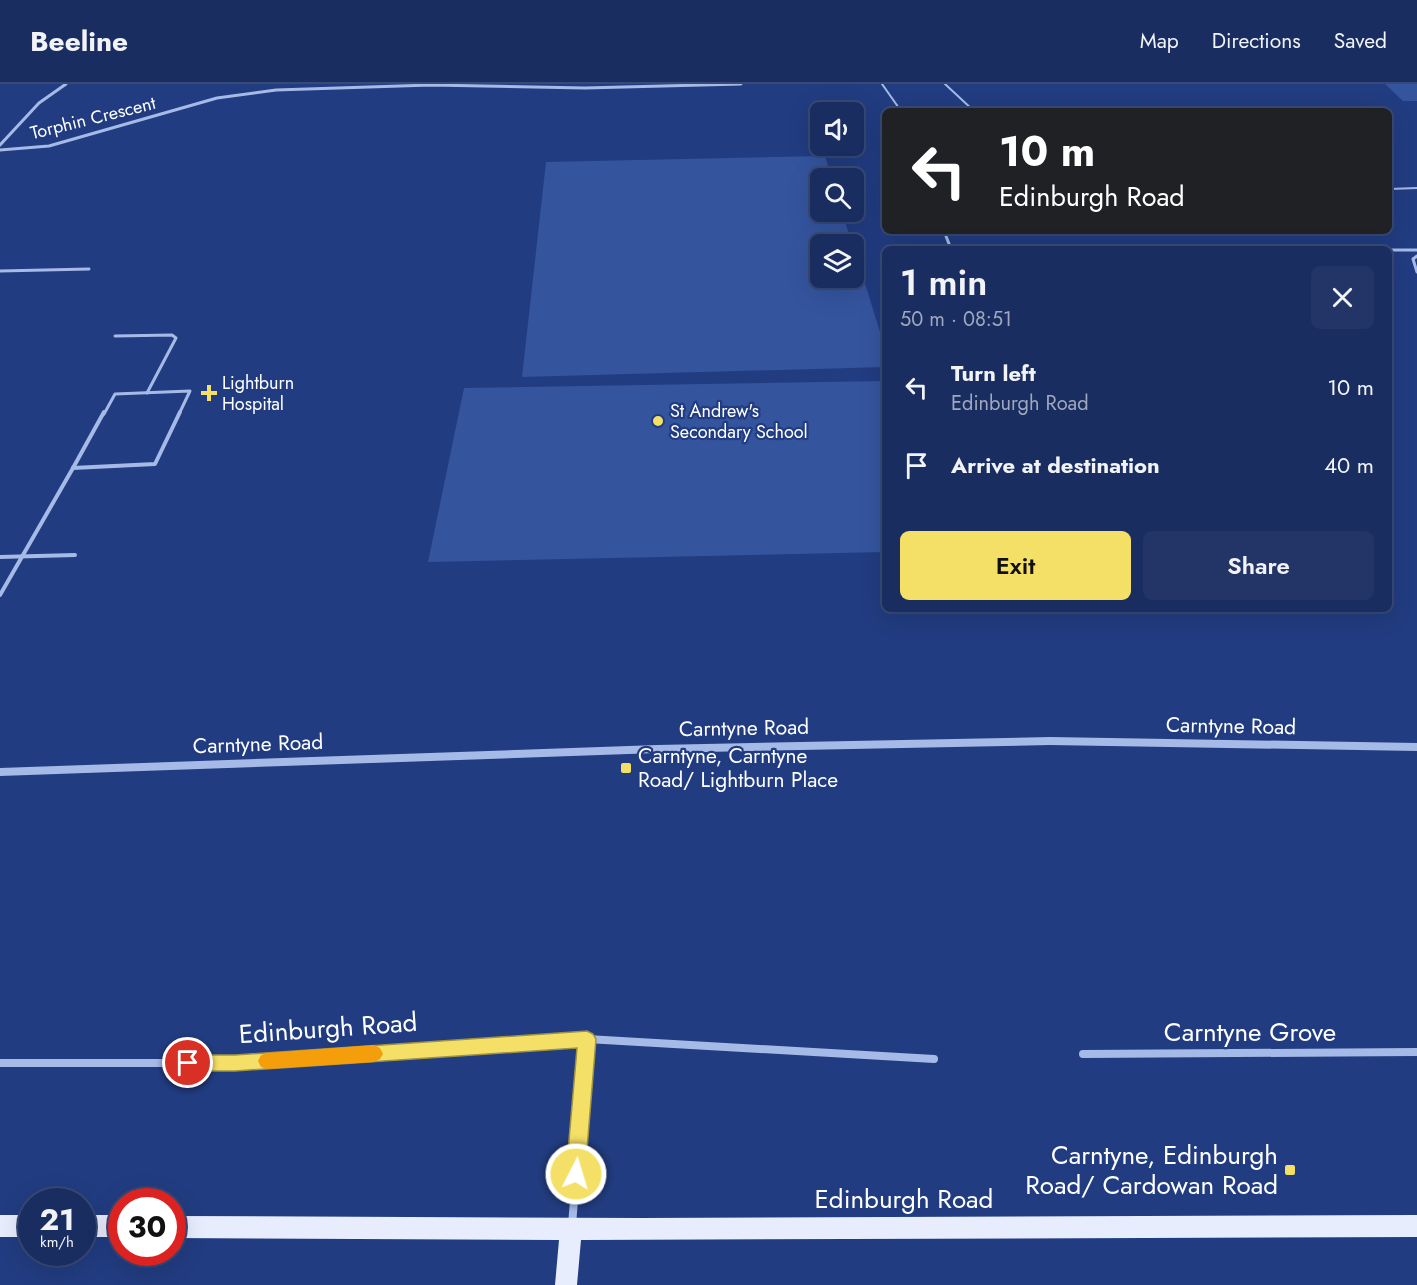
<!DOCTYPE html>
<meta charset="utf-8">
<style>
body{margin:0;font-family:Jost,sans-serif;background:#223566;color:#f1f3f6;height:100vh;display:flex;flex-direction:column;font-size:22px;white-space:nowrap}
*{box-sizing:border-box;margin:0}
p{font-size:20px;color:#9fa8bd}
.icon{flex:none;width:33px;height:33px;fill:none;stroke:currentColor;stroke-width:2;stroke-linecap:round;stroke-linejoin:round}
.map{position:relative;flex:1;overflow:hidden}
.side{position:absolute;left:882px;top:162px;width:510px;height:366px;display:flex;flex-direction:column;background:#192d60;border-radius:9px;box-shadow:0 6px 24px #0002,0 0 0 2px #374975}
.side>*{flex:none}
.banner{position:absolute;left:882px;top:24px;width:510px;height:126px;border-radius:9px;box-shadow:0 6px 24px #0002,0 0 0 2px #374975;background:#202124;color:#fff;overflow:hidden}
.buttons{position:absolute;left:810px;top:18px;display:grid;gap:12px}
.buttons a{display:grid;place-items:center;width:54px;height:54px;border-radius:9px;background:#192d60;box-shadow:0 6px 24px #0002,0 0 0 2px #374975;font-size:30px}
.speed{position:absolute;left:18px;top:1104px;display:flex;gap:12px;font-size:30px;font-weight:700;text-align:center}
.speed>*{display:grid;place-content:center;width:78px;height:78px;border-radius:50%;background:#192d60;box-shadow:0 6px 24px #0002,0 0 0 2px #374975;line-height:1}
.speed small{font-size:15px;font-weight:400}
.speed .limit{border:9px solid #d22;background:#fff;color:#111}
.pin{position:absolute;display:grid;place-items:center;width:51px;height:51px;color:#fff;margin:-26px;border:3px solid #fff;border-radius:50%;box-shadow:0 2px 6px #0007}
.me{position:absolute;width:66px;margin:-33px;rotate:5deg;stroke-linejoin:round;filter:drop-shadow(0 0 4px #0008)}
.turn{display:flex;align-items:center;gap:21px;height:126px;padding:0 18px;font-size:27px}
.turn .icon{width:78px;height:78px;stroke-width:2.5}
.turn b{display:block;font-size:42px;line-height:51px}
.round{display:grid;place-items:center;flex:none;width:63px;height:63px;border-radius:9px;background:#223566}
.overview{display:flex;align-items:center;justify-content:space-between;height:102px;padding:0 18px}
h1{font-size:36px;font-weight:600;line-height:45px}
.action{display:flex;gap:12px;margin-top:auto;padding:12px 18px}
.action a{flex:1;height:69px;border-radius:9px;background:#f4e067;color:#111;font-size:24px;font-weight:600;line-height:69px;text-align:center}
.action a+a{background:#223566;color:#f1f3f6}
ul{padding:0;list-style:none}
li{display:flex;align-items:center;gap:18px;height:78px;padding:0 18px}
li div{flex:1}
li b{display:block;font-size:22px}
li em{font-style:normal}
header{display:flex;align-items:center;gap:36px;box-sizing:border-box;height:84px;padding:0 30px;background:#192d60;border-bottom:2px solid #374975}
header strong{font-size:28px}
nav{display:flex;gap:33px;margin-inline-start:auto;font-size:21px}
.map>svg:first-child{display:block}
.green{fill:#34549e}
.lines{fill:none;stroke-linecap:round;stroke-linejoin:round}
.service-far2{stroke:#a6bae7;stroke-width:2}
.service-far1{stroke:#a6bae7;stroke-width:3}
.service{stroke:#a6bae7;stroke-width:4}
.pedestrian{stroke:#a6bae7;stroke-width:3}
.minor-far1{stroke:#a6bae7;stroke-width:3}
.minor{stroke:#a6bae7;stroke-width:8}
.tertiary{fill:#a6bae7;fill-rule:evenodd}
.primary{fill:#e8edfd;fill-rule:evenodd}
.route{fill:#f4e067;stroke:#9f9243;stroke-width:1.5}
.slow{fill:#f59e0b}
.poi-dot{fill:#f4e067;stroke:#213c80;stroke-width:2}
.labels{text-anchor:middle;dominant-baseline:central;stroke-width:4.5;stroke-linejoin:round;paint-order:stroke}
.far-street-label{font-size:18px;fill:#fff;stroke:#213c80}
.far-poi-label{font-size:18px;fill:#fff;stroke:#213c80;text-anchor:start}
.street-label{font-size:21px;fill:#fff;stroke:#213c80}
.poi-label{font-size:21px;fill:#fff;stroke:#213c80;text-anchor:start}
.near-street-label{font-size:26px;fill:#fff;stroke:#213c80}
.near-poi-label{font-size:26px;fill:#fff;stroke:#213c80;text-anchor:end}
</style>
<header>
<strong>Beeline</strong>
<nav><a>Map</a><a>Directions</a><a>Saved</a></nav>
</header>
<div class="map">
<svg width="1417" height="1201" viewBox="0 0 1417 1201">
<rect width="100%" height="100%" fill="#213c80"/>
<g class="green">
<path d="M1385 0H1417V17H1403Z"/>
<path d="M825 72 832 94H820V128H842L852 160H820V194H854V164L885 264V283L522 293 546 78Z"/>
<path d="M885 297V468L428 478 464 304Z"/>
</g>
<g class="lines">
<g class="service-far2">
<path d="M882 0 901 27"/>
<path d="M945 0 974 27"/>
<path d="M1389 105 1417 104"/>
</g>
<g class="service-far1">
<path d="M944 147 951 165"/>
<path d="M1389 166H1417"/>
<path d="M1417 172 1413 175 1417 188"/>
<path d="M0 187 89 185"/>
<path d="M115 252 172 251 176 254 147 309"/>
<path d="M104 330 115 310 190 307 179 330"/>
</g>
<g class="service">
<path d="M73 384 104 328"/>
<path d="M73 384 155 380 180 328"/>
<path d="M0 473 75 471"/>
<path d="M0 511 73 384"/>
</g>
<path class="pedestrian" d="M0 61 39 19 66 0"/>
<path class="minor-far1" d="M0 66 49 62 217 14 276 6 431 1 585 4 741 0"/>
<g class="minor">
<path d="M1083 970 1417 968"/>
<path d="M0 979H235L587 955 934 975"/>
<path d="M572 1141 587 955"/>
</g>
<path class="tertiary" d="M1050 653 1417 659V667L1050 661 657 669 0 692V684L657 661Z"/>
<g class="primary">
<rect x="0" y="1131" width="32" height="22"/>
<rect x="82" y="1131" width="40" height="22"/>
<path d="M1417 1131V1153L581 1156 577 1201H555L559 1156 172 1154V1132L641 1134Z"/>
</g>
</g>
<path class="route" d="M587 947 593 950 596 955 585 1090 583 1096 576 1099 569 1096 566 1090 577 964 235 987H188L181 985 179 979 181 973 188 971H235Z"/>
<path class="slow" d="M374 961 380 964 383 970 380 975 374 978 267 985 261 983 258 977 261 971 267 969Z"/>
<g class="poi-dot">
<path d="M206 300h6v6h6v6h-6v6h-6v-6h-6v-6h6z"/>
<circle cx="658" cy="337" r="6"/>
<rect x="620" y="678" width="12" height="12" rx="3"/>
<rect x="1284" y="1080" width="12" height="12" rx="3"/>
</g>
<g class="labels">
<g class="far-street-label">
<text transform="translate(93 34) rotate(-14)">Torphin Crescent</text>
</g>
<g class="far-poi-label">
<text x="222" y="299">Lightburn<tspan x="222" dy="21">Hospital</tspan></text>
<text x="670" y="327">St Andrew's<tspan x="670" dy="21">Secondary School</tspan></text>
</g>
<g class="street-label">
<text transform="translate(1231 642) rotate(1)">Carntyne Road</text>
<text transform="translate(744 644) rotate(-1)">Carntyne Road</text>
<text transform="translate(258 660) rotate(-2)">Carntyne Road</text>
</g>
<g class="poi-label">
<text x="638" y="672">Carntyne, Carntyne<tspan x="638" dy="24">Road/ Lightburn Place</tspan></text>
</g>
<g class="near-street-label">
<text transform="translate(328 944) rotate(-4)">Edinburgh Road</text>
<text x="1250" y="948">Carntyne Grove</text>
<text x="904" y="1115">Edinburgh Road</text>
</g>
<g class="near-poi-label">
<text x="1278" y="1071">Carntyne, Edinburgh<tspan x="1278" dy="30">Road/ Cardowan Road</tspan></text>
</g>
</g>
</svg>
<div class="buttons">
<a><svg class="icon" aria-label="sound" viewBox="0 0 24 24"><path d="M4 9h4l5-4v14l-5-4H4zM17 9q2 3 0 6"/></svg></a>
<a><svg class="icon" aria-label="search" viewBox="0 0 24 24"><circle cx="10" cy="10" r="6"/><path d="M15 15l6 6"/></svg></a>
<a><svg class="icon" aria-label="layers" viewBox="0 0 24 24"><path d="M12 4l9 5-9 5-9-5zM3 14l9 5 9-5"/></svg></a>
</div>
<div class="speed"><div>21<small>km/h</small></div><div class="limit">30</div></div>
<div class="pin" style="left:188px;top:979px;background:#d93025"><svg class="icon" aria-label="arrive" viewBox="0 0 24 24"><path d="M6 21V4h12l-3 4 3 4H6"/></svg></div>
<svg class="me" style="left:576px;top:1090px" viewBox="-20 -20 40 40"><circle r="17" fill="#f4e067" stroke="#fff" stroke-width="3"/><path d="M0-11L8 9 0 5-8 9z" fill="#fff"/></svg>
<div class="banner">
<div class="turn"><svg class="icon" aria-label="left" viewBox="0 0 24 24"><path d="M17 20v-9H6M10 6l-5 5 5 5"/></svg><div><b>10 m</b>Edinburgh Road</div></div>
</div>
<section class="side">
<div class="overview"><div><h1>1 min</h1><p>50 m · 08:51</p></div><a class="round"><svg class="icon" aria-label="close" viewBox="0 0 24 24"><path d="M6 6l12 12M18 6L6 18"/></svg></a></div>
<ul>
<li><svg class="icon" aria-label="left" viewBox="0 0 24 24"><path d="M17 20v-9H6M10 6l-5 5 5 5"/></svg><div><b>Turn left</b><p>Edinburgh Road</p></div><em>10 m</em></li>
<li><svg class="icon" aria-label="arrive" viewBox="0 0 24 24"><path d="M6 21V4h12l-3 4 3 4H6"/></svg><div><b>Arrive at destination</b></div><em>40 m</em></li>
</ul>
<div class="action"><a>Exit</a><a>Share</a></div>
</section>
</div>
